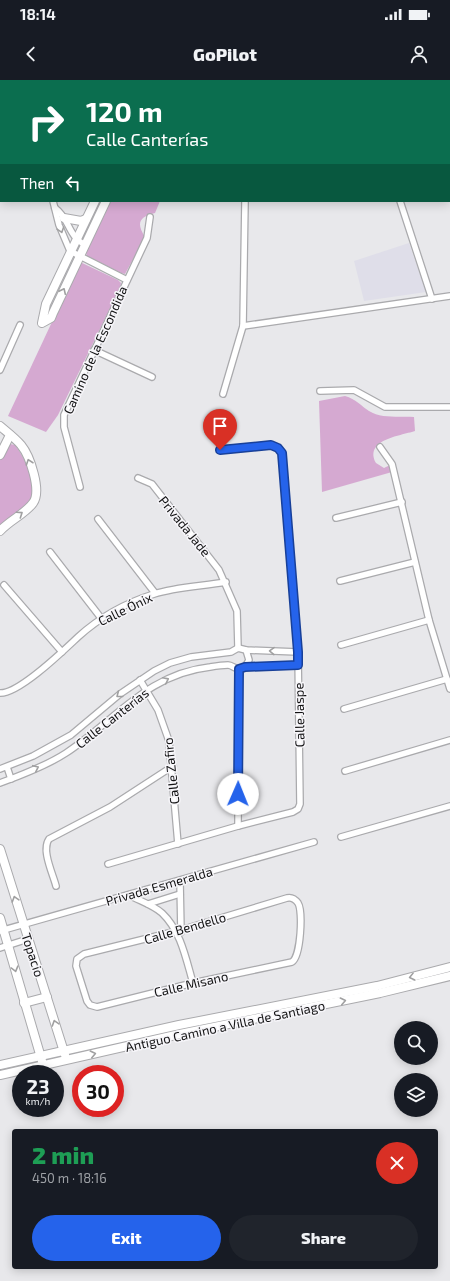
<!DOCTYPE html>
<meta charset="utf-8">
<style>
body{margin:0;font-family:"Exo 2",sans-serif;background:#20242c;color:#f1f3f6;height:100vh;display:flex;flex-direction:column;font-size:15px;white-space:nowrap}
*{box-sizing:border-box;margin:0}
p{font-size:13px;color:#9ea1a6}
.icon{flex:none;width:22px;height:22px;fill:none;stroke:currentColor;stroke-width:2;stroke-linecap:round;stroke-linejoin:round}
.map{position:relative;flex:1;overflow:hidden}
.sheet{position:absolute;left:12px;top:1049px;width:426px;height:140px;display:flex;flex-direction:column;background:#171b24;border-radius:4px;box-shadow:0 2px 10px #0003}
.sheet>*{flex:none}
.banner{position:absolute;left:0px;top:0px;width:450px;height:122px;box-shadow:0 2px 10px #0003;background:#0b6e4f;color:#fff;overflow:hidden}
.controls{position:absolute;left:394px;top:941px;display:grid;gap:8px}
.controls a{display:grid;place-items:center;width:44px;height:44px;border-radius:50%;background:#171b24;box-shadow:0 2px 10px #0003;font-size:20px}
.speed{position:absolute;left:12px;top:985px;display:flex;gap:8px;font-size:20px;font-weight:700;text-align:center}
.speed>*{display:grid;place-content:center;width:52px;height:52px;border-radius:50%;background:#171b24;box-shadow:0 2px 10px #0003;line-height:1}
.speed small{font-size:10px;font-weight:400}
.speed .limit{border:6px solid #d22;background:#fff;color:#111}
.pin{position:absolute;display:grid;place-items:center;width:34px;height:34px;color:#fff;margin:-41px -17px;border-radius:50% 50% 50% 0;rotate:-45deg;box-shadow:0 0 4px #0007}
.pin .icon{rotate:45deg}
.me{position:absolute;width:44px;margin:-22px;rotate:1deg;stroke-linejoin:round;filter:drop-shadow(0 0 3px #0008)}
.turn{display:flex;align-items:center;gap:14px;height:84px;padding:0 20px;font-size:18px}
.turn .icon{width:52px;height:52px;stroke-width:2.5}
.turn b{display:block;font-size:28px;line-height:34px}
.then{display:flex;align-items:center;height:38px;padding:0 20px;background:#0003;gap:8px;font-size:15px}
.round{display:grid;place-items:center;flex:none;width:42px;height:42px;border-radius:21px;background:#20242c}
.headline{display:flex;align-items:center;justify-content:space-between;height:68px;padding:0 20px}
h1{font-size:24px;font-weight:800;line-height:30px;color:#1e9e55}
.cta{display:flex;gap:8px;margin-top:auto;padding:8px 20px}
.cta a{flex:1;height:46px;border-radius:24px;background:#2563eb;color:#fff;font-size:16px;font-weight:800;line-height:46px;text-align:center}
.cta a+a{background:#20242c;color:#f1f3f6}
.status{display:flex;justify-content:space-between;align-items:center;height:28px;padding:0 20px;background:#171b24;direction:ltr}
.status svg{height:11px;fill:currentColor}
header{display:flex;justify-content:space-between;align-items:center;height:52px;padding:0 20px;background:#171b24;font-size:18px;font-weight:800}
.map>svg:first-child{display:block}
.built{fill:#dfdee9}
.green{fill:#d5a9d1}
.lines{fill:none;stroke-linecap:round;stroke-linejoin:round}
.street-casing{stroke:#aaaaad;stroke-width:8}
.secondary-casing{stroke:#aaaaad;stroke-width:10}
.street{stroke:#fff;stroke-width:5.5}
.secondary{stroke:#fff;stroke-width:8}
.oneway{stroke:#a0a0a1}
.route-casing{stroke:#184099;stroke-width:10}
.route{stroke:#2563eb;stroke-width:7}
.labels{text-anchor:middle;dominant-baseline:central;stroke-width:3;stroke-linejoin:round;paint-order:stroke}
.street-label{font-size:13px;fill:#121213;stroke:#f6f5f9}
</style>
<div class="status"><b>18:14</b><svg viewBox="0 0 49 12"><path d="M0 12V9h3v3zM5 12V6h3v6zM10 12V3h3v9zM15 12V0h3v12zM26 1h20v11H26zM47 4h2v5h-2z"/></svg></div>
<header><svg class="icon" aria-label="back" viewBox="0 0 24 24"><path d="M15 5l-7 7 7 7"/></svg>GoPilot<svg class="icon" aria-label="person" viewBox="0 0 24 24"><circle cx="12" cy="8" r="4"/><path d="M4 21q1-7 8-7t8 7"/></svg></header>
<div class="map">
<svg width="450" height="1201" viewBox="0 0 450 1201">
<rect width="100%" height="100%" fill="#e8e8eb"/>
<path class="built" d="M409 163 426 212 364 221 354 181Z"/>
<g class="green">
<path d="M111 121H160L155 133C139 137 136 143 145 157L125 194 121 193 87 176 86 173Z"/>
<path d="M80 182 118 200 121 203 120 208 58 335 46 352 8 336Z"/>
<path d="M345 316C356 319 361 326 369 331 382 339 400 336 414 337L415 351C399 356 364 360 376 383L384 388 390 385 392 392 322 412 319 321Z"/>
<path d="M10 364 15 365C23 375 40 407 31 419 24 429 9 438 0 446V379L5 369Z"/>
</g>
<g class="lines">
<defs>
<g id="street">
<path d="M37 0 38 1"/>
<path d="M429 0V1"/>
<path d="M404 1 406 0"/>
<path d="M449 54 450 56"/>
<path d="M53 121 59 145 70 171 127 200"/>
<path d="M400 121 432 219"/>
<path d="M55 128C70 139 67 155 85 165"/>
<path d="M243 246 450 216"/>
<path d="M94 270 152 297"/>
<path d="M0 290 20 245"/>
<path d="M320 311 354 310 385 327H450"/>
<path d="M223 314 243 246 245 121"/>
<path d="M380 367 392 384 429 540 450 609"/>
<path d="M138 398 152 404 219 490 237 531 238 568"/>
<path d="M80 407 64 347V335L147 158 150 137"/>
<path d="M336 438 402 422"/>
<path d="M98 439 155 513"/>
<path d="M50 472 101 538"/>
<path d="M340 501 415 482"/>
<path d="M4 505 62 572"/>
<path d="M341 565 429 540"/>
<path d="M245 587 249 580 246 570"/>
<path d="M140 600 158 630 169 661 178 764"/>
<path d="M0 613C19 614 63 571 78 557 100 537 125 523 154 514 175 507 203 506 226 502"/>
<path d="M344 629 447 599"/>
<path d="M7 687 11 699"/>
<path d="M0 689 33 676 71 655 120 614 154 591 170 583 191 577 231 572 238 568 246 570 298 572"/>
<path d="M345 691 450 660"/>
<path d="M0 703C22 695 46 686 66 673 116 640 147 594 210 587 216 586 223 585 228 585 232 585 235 589 239 589L245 587 298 585"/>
<path d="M238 746 239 589"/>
<path d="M341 757 450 726"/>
<path d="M108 784 238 746 293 732 298 729 300 724 298 572 282 373 278 368 271 365 220 370"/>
<path d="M180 801 181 852"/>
<path d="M56 806C53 794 41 770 49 759L110 727 173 686"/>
<path d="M129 815C140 821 153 825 162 833 181 851 186 879 193 903"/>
<path d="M287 818C291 817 295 819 298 823 303 831 301 876 292 882L193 903 97 927 90 925 87 921 76 886 77 879 84 874 181 850Z"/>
<path d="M148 824 180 814"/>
<path d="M0 851 314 762"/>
<path d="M0 868 28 859"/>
</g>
<g id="secondary">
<path d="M153 1V0"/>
<path d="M165 1V0"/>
<path d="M95 121 46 224 42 243 51 238 53 233 106 121"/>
<path d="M64 138 81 141 86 139"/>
<path d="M0 346C7 352 15 358 21 365 30 376 42 411 33 423 25 434 10 440 0 451"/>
<path d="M0 375 10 355"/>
<path d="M0 769 65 975"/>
<path d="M0 838 42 981"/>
<path d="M24 923 47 917"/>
<path d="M0 985 179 945 377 906 450 887"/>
<path d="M0 995 180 954 380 913 450 896"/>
</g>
</defs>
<use href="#street" class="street-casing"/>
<use href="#secondary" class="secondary-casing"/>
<use href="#street" class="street"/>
<use href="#secondary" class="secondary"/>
</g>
<defs><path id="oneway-chevron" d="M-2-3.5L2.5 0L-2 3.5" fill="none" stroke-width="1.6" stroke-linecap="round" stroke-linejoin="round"/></defs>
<g class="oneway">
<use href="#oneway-chevron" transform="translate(61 150) rotate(72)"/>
<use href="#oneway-chevron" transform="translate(63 211) rotate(-65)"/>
<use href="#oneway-chevron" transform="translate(29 382) rotate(-109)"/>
<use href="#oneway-chevron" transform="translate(20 434) rotate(-34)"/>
<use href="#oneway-chevron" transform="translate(272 571) rotate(-179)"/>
<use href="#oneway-chevron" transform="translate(166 600) rotate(-26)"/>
<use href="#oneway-chevron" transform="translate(119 615) rotate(142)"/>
<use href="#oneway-chevron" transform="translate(36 688) rotate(-25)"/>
<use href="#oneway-chevron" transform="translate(15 819) rotate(-107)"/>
<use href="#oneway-chevron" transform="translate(15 889) rotate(75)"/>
<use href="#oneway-chevron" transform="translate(412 897) rotate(166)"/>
<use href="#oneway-chevron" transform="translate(343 921) rotate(-12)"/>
<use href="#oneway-chevron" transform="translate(55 943) rotate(-108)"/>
<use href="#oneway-chevron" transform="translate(93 974) rotate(-13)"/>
</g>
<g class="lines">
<defs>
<path id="route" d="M220 370 271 365 278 368 282 373 298 572V585L245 587 239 589 238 714"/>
</defs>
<use href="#route" class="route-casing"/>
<use href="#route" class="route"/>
</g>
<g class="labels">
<g class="street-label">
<text transform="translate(95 270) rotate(-66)">Camino de la Escondida</text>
<text transform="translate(185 446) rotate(51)">Privada Jade</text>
<text transform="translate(125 529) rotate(-26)">Calle Ónix</text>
<text transform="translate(299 635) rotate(-91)">Calle Jaspe</text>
<text transform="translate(112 638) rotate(-38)">Calle Canterías</text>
<text transform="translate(171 691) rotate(-96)">Calle Zafiro</text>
<text transform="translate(159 806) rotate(-16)">Privada Esmeralda</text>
<text transform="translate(185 848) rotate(-16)">Calle Bendello</text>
<text transform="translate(33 875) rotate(72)">Topacio</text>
<text transform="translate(191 904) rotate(-13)">Calle Misano</text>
<text transform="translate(225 946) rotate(-12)">Antiguo Camino a Villa de Santiago</text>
</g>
</g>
</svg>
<div class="controls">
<a><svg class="icon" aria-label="search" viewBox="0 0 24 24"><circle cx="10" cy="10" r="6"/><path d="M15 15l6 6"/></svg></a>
<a><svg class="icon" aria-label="layers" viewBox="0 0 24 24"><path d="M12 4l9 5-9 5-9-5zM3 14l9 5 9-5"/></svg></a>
</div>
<div class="speed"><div>23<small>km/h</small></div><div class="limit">30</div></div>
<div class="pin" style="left:220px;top:370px;background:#d93025"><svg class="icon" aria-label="arrive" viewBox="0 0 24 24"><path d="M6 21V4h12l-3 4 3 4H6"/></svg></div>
<svg class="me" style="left:238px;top:714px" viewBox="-20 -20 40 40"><circle r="19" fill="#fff"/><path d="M0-13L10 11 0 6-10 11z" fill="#2563eb"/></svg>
<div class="banner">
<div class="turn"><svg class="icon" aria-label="right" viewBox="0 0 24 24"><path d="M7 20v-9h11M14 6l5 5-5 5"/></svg><div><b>120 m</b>Calle Canterías</div></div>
<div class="then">Then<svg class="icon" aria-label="left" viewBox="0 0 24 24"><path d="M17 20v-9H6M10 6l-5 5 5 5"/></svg></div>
</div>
<section class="sheet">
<div class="headline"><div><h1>2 min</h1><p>450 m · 18:16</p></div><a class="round" style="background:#d93025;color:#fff"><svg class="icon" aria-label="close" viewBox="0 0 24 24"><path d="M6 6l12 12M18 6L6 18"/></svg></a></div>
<div class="cta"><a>Exit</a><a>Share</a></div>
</section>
</div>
